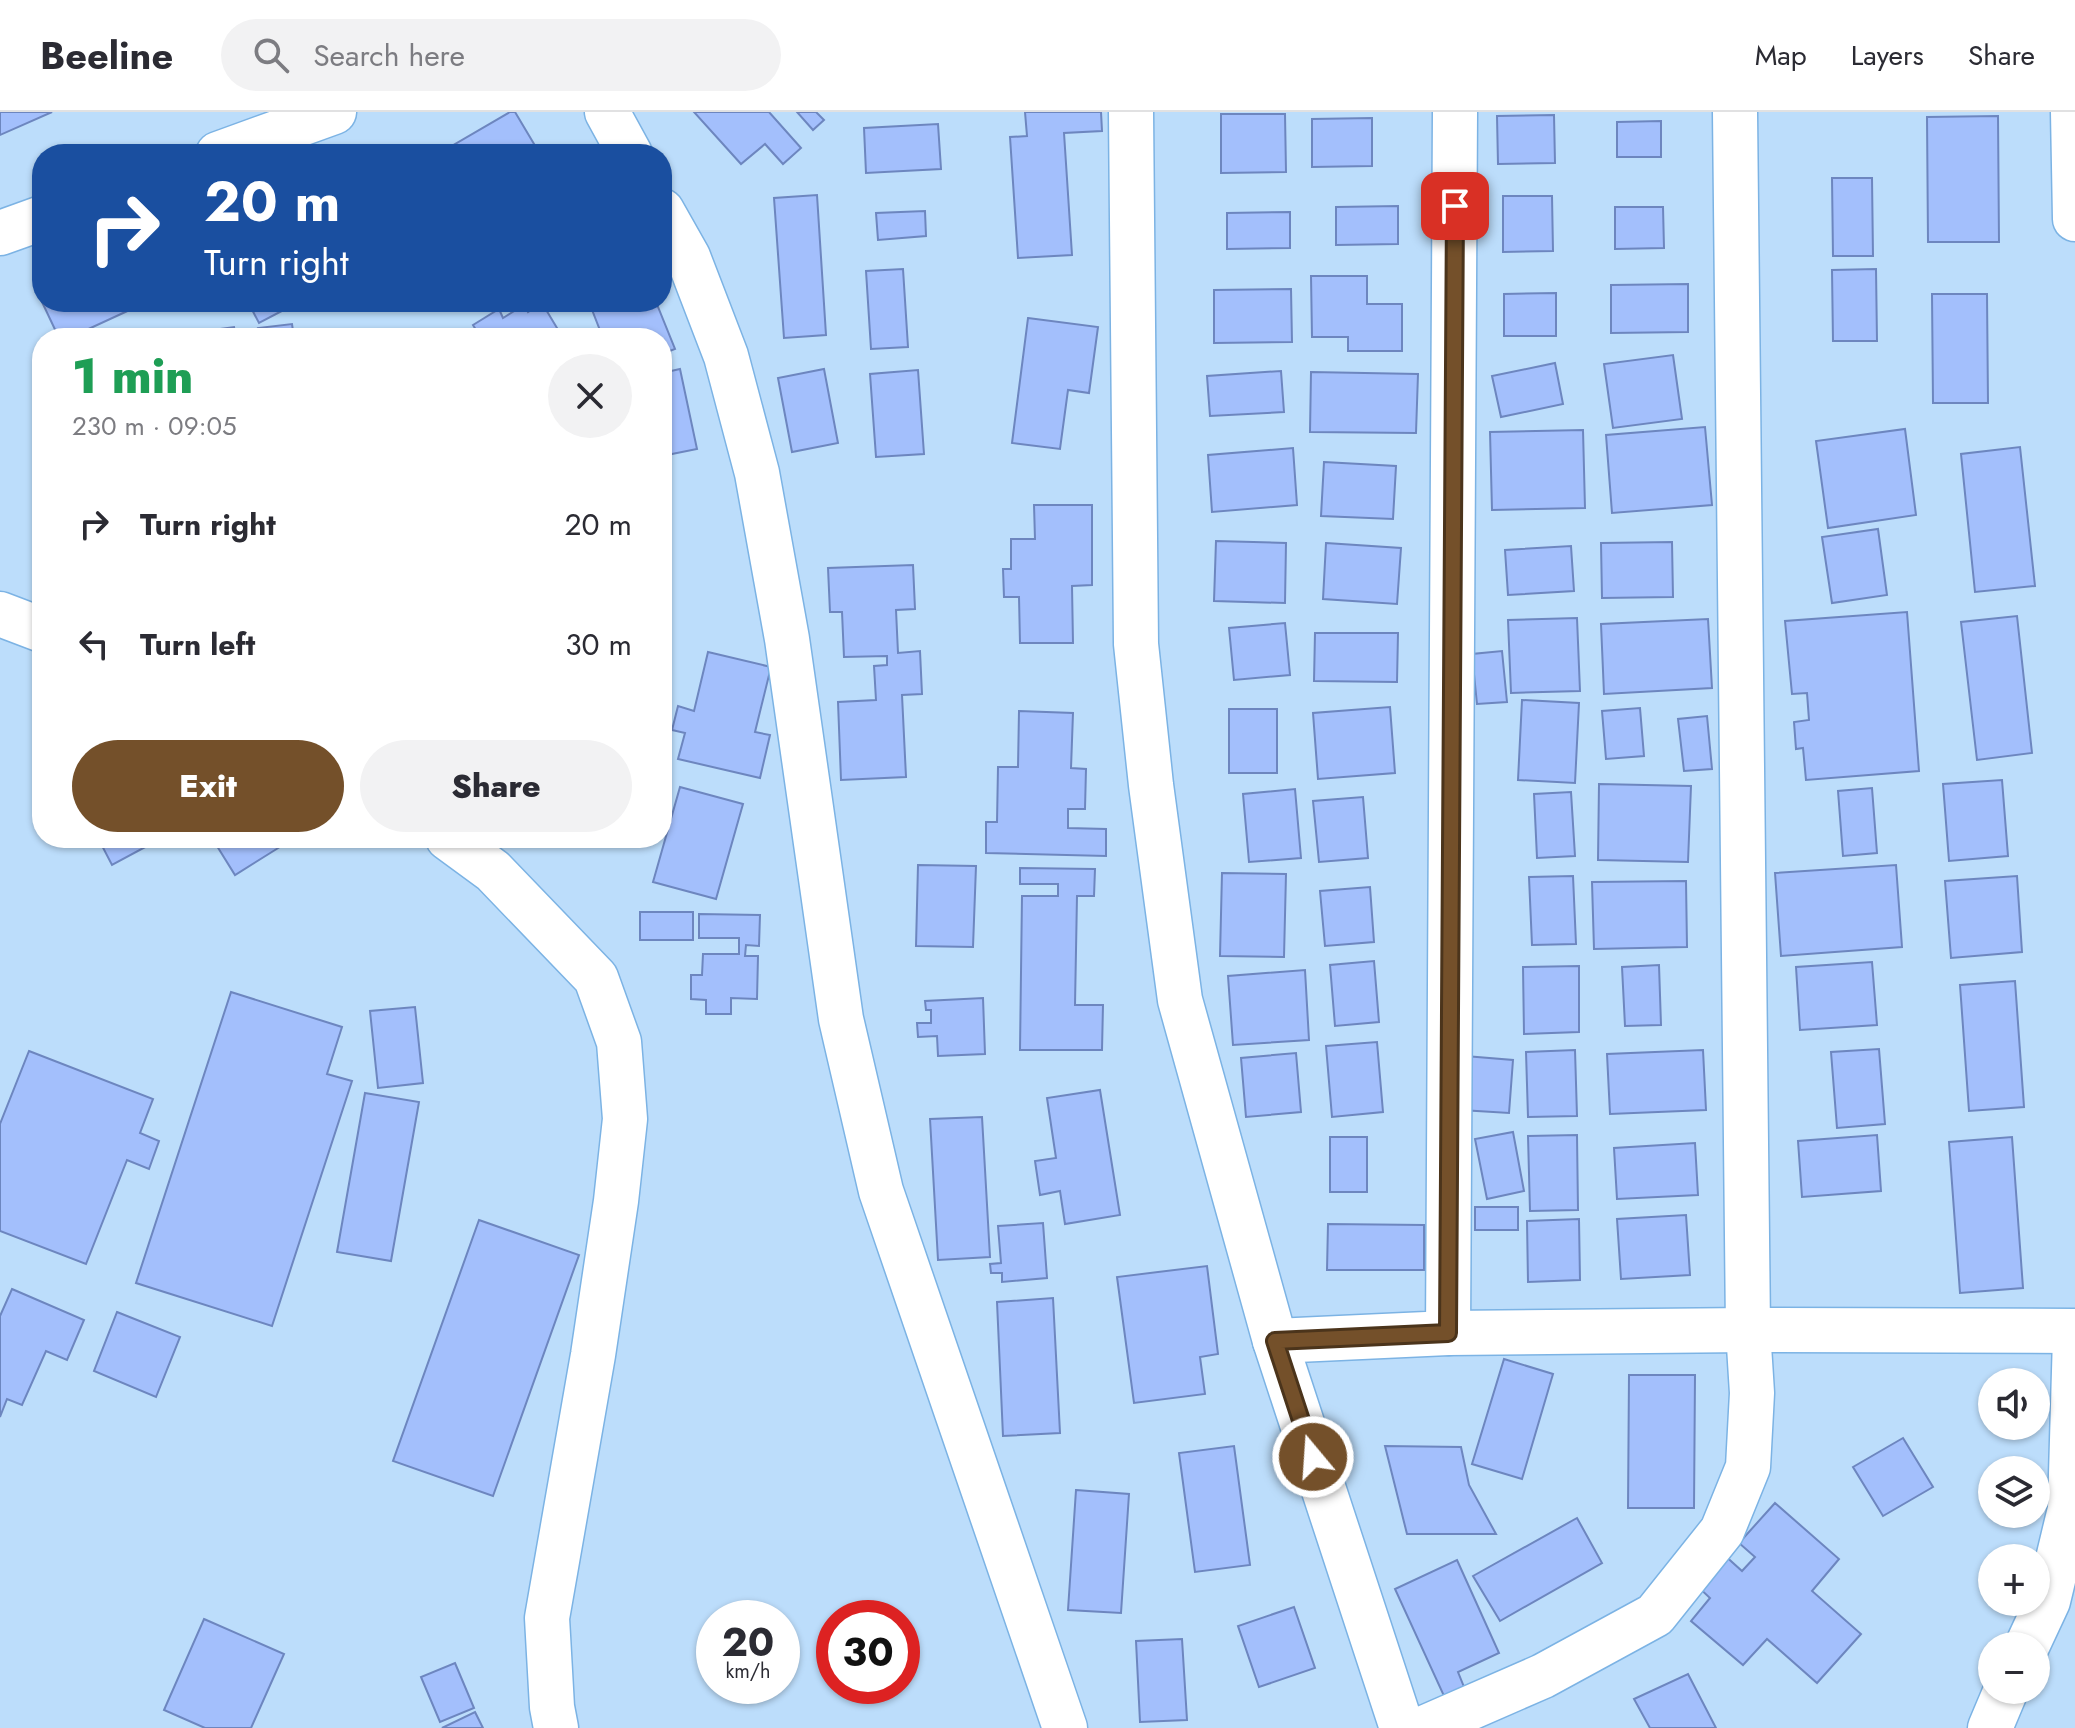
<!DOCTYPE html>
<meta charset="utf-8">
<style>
body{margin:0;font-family:Jost,sans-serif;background:#f2f2f3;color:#2b2b33;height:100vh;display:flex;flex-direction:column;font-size:30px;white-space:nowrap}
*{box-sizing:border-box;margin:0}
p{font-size:26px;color:#7c7c81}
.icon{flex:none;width:44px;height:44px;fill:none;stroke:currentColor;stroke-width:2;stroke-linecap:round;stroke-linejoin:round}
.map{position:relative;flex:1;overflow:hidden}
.side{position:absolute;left:32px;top:216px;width:640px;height:520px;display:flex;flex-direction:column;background:#fff;border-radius:32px;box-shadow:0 2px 6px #0004}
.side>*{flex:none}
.top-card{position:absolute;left:32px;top:32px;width:640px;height:168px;border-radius:32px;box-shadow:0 2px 6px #0004;background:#1a4fa0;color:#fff;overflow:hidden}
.fabs{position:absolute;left:1978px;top:1256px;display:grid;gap:16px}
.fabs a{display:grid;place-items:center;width:72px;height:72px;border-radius:50%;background:#fff;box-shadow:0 2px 6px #0004;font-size:40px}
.speed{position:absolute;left:696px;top:1488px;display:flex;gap:16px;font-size:40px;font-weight:700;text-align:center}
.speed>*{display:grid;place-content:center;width:104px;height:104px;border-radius:50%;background:#fff;box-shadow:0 2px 6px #0004;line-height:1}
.speed small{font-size:20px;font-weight:400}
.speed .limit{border:12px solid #d22;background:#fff;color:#111}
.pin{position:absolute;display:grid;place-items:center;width:68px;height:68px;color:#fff;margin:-34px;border-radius:16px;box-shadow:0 4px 12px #0006}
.me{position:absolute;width:88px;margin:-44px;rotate:342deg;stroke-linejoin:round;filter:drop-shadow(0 0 6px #0008)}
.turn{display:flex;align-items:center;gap:28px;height:168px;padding:0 40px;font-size:36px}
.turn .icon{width:104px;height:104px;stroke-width:2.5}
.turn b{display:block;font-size:56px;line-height:68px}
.round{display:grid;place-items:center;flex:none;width:84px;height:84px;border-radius:42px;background:#f2f2f3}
.head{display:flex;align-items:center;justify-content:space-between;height:136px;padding:0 40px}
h1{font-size:48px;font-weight:800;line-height:60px;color:#1e9e55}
.button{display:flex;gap:16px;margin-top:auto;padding:16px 40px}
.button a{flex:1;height:92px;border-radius:48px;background:#74502a;color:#fff;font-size:32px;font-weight:800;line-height:92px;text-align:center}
.button a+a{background:#f2f2f3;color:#2b2b33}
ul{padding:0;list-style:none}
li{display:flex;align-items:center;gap:24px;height:120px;padding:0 40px}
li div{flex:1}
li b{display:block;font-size:30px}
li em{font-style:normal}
header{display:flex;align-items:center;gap:48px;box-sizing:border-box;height:112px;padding:0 40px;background:#fff;border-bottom:2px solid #e1e1e2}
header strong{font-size:38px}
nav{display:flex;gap:44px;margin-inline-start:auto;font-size:28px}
.search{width:560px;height:72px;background:#f2f2f3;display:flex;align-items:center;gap:20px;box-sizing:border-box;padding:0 28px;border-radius:44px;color:#7c7c81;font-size:30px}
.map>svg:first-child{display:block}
.building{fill:#a3bffc;stroke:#6d86bf;stroke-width:2}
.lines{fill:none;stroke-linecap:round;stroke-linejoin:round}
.minor-casing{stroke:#7cb3e4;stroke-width:47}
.minor{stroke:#fff;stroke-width:44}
.route-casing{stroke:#4b341b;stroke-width:20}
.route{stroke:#74502a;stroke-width:14}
</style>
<header>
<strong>Beeline</strong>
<div class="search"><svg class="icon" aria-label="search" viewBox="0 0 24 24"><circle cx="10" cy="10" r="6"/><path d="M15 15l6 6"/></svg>Search here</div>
<nav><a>Map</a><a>Layers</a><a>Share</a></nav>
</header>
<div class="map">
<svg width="2075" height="1616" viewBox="0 0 2075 1616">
<rect width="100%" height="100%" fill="#bcddfb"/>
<g class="building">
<path d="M0 0H52L0 23Z"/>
<path d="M510 0H515L540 42H438Z"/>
<path d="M694 0H769L801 36 783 52 765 32 741 52Z"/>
<path d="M797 0H816L824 8 813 18Z"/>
<path d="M1025 0H1101L1102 19 1064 21 1072 143 1018 146 1010 25 1027 24Z"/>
<path d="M1221 2H1285L1286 60 1221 61Z"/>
<path d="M1554 3 1555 51 1498 52 1497 4Z"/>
<path d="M1998 4 1999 130H1928L1927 5Z"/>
<path d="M1372 6V54L1312 55V7Z"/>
<path d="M1661 9V45H1617V10Z"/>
<path d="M938 12 941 57 866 61 864 16Z"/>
<path d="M1832 66H1872L1873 144H1833Z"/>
<path d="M817 83 826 223 784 226 774 86Z"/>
<path d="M1503 84H1552L1553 139 1503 140Z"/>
<path d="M1398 94V132L1336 133V95Z"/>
<path d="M1615 95H1663L1664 136 1615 137Z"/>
<path d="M925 99 926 124 878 128 876 101Z"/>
<path d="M1290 100V136L1227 137V101Z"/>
<path d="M903 157 908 235 871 237 866 159Z"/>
<path d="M1876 157 1877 229H1833L1832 158Z"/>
<path d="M1311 164H1367V192H1402V239H1348V225H1312Z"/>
<path d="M1688 172V220L1611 221V173Z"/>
<path d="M1291 177 1292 230 1214 231V178Z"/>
<path d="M1556 181V224H1504V182Z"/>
<path d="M1932 182H1987L1988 291H1933Z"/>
<path d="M42 190H147L69 226H59Z"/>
<path d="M248 190H299L259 211Z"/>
<path d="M589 190H656L675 237 662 242V226H603Z"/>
<path d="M542 191 563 226H481L473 213 499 197 503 206 524 193 528 200Z"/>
<path d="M1028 206 1098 215 1089 281 1068 278 1060 337 1012 331Z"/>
<path d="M292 212 294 226H260L258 216Z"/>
<path d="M234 215 236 226H213L212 218Z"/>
<path d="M1673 243 1682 307 1613 316 1604 252Z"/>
<path d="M1555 251 1563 292 1501 305 1492 264Z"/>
<path d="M680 257 697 337 662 344V261Z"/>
<path d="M824 257 838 331 792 340 778 266Z"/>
<path d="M918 258 924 342 876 345 870 262Z"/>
<path d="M1281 259 1284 300 1210 304 1207 264Z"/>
<path d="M1311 260 1418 262 1416 321 1310 320Z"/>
<path d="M1705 315 1712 393 1612 401 1606 323Z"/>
<path d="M1905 317 1916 403 1828 416 1816 329Z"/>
<path d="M1583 318 1585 396 1492 398 1490 320Z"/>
<path d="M2020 335 2035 474 1975 480 1961 342Z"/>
<path d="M1293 336 1297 393 1212 400 1208 343Z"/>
<path d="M1324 350 1396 354 1393 407 1321 404Z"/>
<path d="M1034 393H1092V473L1072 474 1073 531H1020L1019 485H1004L1003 457H1011V427H1035Z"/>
<path d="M1878 417 1887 483 1832 491 1822 425Z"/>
<path d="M1216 429 1286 431 1285 491 1214 489Z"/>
<path d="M1672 430 1673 485 1602 486 1601 431Z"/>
<path d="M1326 431 1401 436 1397 492 1323 487Z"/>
<path d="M1571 434 1574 479 1508 483 1505 438Z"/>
<path d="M913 453 915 497 896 498 898 541 920 539 922 582 902 583 906 665 841 668 838 590 876 588 874 554 887 553V544L844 545 842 500H830L828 456Z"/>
<path d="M1907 500 1919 659 1806 668 1803 636 1796 637 1794 610 1809 608 1807 581 1792 582 1785 509Z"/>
<path d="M2017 504 2032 641 1977 648 1961 510Z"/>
<path d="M1577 506 1580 579 1511 581 1508 508Z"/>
<path d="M1708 507 1712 576 1604 582 1601 512Z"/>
<path d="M1285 511 1290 563 1234 568 1229 516Z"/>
<path d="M1315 521H1398L1397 570 1314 569Z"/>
<path d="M1502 539 1507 590 1477 592 1472 542Z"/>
<path d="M708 540 771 555 755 620 770 623 760 666 678 647 685 621 672 618 678 594 694 599Z"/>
<path d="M1522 588 1579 591 1575 671 1518 668Z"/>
<path d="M1390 595 1395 661 1318 667 1313 601Z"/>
<path d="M1640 596 1644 644 1606 647 1602 599Z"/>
<rect x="1229" y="597" width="48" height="64"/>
<path d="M1019 599 1073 601 1071 656 1086 657 1085 697H1068V716L1106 717V744L986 741V710H997L998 655H1018Z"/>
<path d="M1707 604 1712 657 1684 659 1678 607Z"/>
<path d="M2002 668 2008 744 1949 749 1943 672Z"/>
<path d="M1599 672 1691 674 1688 750 1598 748Z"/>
<path d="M680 675 743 692 716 787 653 770Z"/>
<path d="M1872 676 1877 741 1843 744 1838 679Z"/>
<path d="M1295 677 1301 746 1249 750 1243 682Z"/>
<path d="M1571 680 1575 744 1537 746 1534 682Z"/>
<path d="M1363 685 1368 746 1319 750 1313 689Z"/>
<path d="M98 726H162L112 753Z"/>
<path d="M212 726H290L291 728 235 763Z"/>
<path d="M918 753 976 754 973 835 916 834Z"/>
<path d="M1896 753 1902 835 1781 844 1775 761Z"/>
<path d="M1020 756 1095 757 1094 784H1077L1075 893H1103L1102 938H1020L1022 784H1058V772H1020Z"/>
<path d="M1222 761 1286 762 1284 845 1220 844Z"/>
<path d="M1573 764 1576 832 1532 833 1529 765Z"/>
<path d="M2017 764 2022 840 1951 846 1945 769Z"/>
<path d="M1686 769 1687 835 1594 837 1592 770Z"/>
<path d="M1370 775 1374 830 1325 834 1320 779Z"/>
<rect x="640" y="800" width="53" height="28"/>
<path d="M699 802 760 803 759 834 746 833 745 844H758L757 887 731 886V902H706V888L691 887V863H702L703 842H739V826H699Z"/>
<path d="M1374 849 1379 910 1335 914 1330 853Z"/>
<path d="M1872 850 1877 913 1800 918 1796 855Z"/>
<path d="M1659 853 1661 913 1625 914 1622 855Z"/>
<path d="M1579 854V920L1524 922 1523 855Z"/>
<path d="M1305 858 1309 928 1233 933 1228 864Z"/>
<path d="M2015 869 2024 995 1969 999 1960 873Z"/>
<path d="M231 880 342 915 327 962 352 969 272 1214 136 1171Z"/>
<path d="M983 886 985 942 938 944 937 924 918 925 917 911H931V898H926L925 889Z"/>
<path d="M415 895 423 971 378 976 370 899Z"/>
<path d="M1377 930 1383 1000 1332 1005 1326 934Z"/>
<path d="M1879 937 1885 1012 1837 1016 1831 940Z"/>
<path d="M1575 938 1577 1004 1528 1005 1526 940Z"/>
<path d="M1703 938 1706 998 1610 1002 1607 942Z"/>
<path d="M29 939 153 987 140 1021 159 1029 149 1057 127 1048 86 1152 0 1119V1012Z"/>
<path d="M1296 941 1301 1000 1246 1005 1241 946Z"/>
<path d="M1465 944 1513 948 1509 1001 1461 998Z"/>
<path d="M1100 978 1120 1103 1065 1112 1060 1079 1040 1083 1035 1049 1056 1046 1047 986Z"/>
<path d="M365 981 419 990 391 1149 337 1140Z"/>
<path d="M982 1005 990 1145 938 1148 930 1007Z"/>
<path d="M1513 1020 1524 1079 1487 1087 1475 1027Z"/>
<path d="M1577 1023 1578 1098 1530 1099 1528 1024Z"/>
<path d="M1877 1023 1881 1079 1802 1085 1798 1029Z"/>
<rect x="1330" y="1025" width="37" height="55"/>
<path d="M2012 1025 2023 1176 1960 1181 1949 1030Z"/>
<path d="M1695 1031 1698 1083 1617 1087 1614 1036Z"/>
<rect x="1475" y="1095" width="43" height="23"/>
<path d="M1686 1103 1690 1163 1621 1167 1617 1107Z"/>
<path d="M1579 1107 1580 1168 1528 1170 1527 1109Z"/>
<path d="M479 1108 579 1143 493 1384 393 1349Z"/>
<path d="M1043 1111 1047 1166 1002 1170V1161H991L990 1152 1001 1151 998 1114Z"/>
<path d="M1328 1112 1424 1113V1158H1327Z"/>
<path d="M1207 1154 1218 1242 1200 1245 1205 1282 1134 1291 1117 1165Z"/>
<path d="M12 1177 84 1208 67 1248 46 1239 22 1293 7 1287 0 1305V1204Z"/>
<path d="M1053 1186 1060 1321 1003 1324 997 1190Z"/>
<path d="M117 1200 180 1225 156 1285 94 1259Z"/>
<path d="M1504 1247 1553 1262 1522 1367 1472 1352Z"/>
<path d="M1629 1263H1695L1694 1396H1628Z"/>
<path d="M1903 1326 1933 1375 1883 1404 1853 1355Z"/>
<path d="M1234 1334 1250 1453 1195 1460 1179 1341Z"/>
<path d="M1385 1334 1461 1335 1469 1373 1496 1422H1407Z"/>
<path d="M1076 1378 1129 1382 1121 1501 1068 1498Z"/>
<path d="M1775 1391 1839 1447 1812 1479 1861 1522 1817 1571 1767 1527 1743 1553 1691 1509 1710 1486 1695 1472 1722 1441 1742 1459 1755 1445 1739 1431Z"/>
<path d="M1577 1406 1602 1451 1500 1509 1473 1464Z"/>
<path d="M1457 1448 1499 1541 1458 1560 1464 1575 1444 1584 1395 1477Z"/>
<path d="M1294 1495 1315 1556 1259 1575 1238 1514Z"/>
<path d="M204 1507 284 1542 251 1616H205L164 1598Z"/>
<path d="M1182 1527 1187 1608 1140 1610 1136 1529Z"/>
<path d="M455 1551 474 1596 440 1610 421 1565Z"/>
<path d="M1688 1562 1716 1616H1650L1634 1587Z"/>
<path d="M475 1600 483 1616H442Z"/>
</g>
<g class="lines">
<defs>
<g id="minor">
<path d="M607 0 630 42"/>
<path d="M1131 0 1136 532 1151 673 1180 888 1275 1229 1402 1616"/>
<path d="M2073 0 2075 107"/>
<path d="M218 42 334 0"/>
<path d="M662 99 688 145 726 244 757 361 787 527 841 907 881 1079 1065 1616"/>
<path d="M0 121 42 106"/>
<path d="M0 502 42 518"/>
<path d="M448 726 493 759 596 866 619 930 625 1007 616 1089 593 1243 547 1506 552 1595 556 1616"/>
<path d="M1448 1221 1748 1218 2075 1219"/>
<path d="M1275 1229 1448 1221 1455 0"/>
<path d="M2027 1534 2048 1489 2070 1397 2075 1225"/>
<path d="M1424 1616 1543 1564 1655 1503 1722 1419 1748 1355 1752 1281 1748 1218 1735 0"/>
<path d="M1990 1616 2006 1578"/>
</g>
</defs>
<use href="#minor" class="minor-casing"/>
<use href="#minor" class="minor"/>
</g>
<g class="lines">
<defs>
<path id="route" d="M1313 1345 1275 1229 1448 1221 1455 94"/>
</defs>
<use href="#route" class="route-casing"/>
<use href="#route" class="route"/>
</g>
</svg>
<div class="fabs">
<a><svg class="icon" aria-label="sound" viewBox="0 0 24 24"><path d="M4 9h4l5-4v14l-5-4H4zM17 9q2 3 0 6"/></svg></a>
<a><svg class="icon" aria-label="layers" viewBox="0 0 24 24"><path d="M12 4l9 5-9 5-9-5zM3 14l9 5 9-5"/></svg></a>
<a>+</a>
<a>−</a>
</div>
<div class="speed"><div>20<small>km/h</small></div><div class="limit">30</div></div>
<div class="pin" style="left:1455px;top:94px;background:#d93025"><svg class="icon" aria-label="arrive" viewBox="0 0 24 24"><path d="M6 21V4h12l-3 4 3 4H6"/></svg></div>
<svg class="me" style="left:1313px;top:1345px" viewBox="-20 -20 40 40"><circle r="17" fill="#74502a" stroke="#fff" stroke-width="3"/><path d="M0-11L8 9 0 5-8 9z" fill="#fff"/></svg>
<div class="top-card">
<div class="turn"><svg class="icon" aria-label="right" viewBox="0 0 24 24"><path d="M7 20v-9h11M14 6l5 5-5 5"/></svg><div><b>20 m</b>Turn right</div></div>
</div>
<section class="side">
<div class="head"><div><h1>1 min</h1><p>230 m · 09:05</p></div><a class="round"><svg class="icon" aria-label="close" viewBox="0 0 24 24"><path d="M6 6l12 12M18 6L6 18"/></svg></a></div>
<ul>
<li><svg class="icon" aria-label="right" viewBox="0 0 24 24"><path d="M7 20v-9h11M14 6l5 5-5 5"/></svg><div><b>Turn right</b></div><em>20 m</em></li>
<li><svg class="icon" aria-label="left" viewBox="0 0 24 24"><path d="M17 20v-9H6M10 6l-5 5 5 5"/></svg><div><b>Turn left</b></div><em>30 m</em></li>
</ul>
<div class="button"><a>Exit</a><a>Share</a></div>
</section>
</div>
